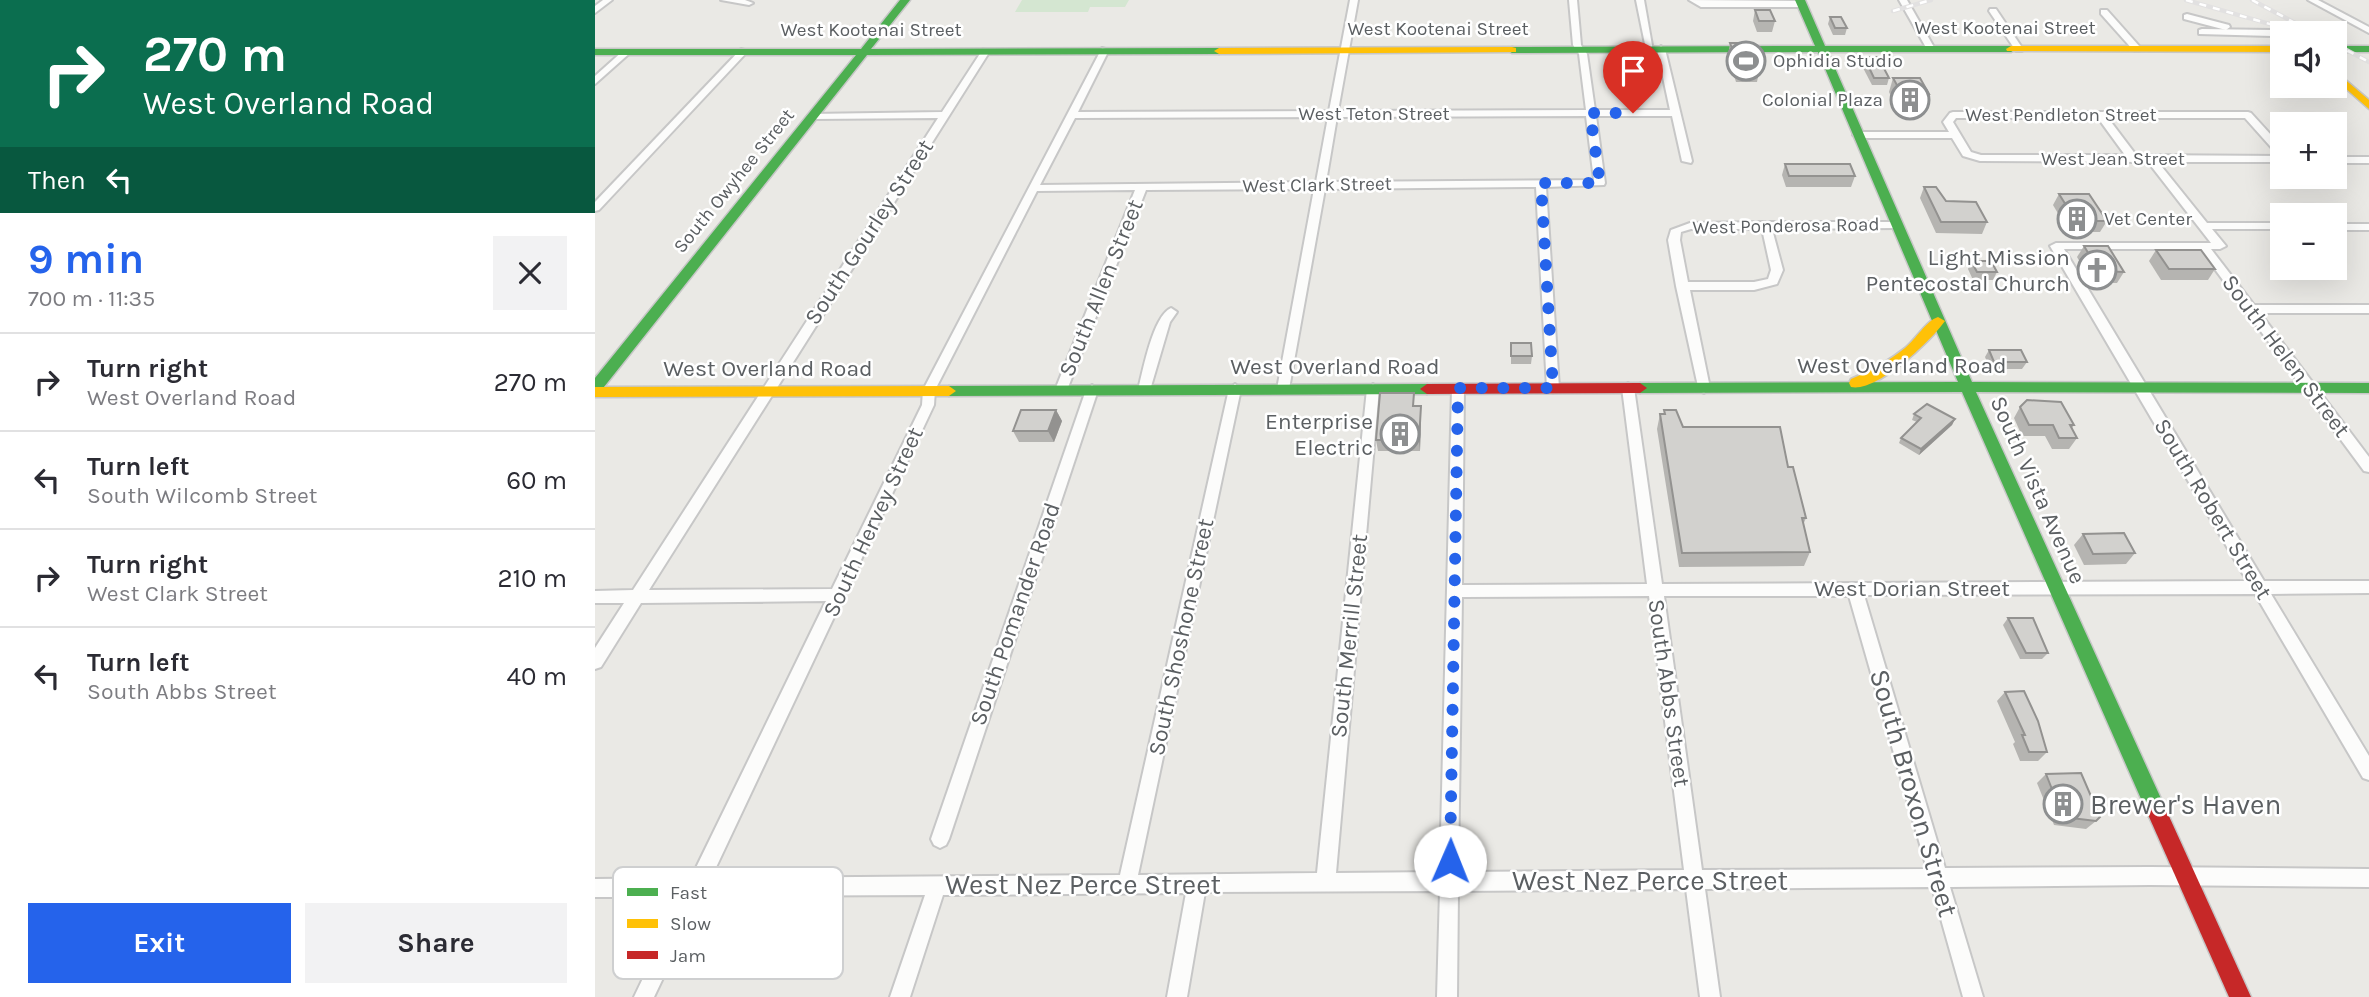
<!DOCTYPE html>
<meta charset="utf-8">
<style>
body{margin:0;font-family:Karla,sans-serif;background:#f2f2f3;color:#2b2b33;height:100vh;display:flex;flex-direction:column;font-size:26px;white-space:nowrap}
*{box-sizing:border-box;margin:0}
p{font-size:23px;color:#7c7c81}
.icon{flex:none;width:38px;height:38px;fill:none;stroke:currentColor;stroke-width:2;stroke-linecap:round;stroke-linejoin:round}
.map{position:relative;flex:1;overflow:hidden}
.side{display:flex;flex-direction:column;background:#fff;width:595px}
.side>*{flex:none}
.hud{background:#0b6e4f;color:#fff;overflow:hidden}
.buttons{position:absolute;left:1675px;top:21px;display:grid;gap:14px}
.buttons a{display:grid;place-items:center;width:77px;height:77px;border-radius:0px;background:#fff;box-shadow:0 7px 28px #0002;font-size:35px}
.pin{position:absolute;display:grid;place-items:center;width:60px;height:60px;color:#fff;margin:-72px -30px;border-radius:50% 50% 50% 0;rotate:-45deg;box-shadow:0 0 7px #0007}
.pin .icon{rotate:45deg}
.me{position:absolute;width:77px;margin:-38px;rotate:1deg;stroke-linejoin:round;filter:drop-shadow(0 0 5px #0008)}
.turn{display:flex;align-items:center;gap:24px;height:147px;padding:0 28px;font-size:32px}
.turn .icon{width:91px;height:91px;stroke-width:2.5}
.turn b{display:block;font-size:49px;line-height:60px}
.then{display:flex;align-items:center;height:66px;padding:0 28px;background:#0003;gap:14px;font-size:26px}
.round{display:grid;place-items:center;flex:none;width:74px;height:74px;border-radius:0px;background:#f2f2f3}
.overview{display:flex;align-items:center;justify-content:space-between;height:119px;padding:0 28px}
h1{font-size:42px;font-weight:700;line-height:52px;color:#2563eb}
.button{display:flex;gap:14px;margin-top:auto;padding:14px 28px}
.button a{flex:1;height:80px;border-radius:0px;background:#2563eb;color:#fff;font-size:28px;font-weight:700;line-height:80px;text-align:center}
.button a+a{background:#f2f2f3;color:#2b2b33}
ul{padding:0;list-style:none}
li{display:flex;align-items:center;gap:21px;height:98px;padding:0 28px;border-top:2px solid #e1e1e2}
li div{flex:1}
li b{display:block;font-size:26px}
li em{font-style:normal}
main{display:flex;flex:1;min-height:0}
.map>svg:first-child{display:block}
.green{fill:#d4e6d1}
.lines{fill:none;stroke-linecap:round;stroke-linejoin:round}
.street-casing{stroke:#c7c7c7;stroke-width:4}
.fast-casing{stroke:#c7c7c7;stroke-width:3}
.slow-casing{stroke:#c7c7c7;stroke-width:3}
.jam-casing{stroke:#c7c7c7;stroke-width:3}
.street{fill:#fcfcfb;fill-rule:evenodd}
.fast{fill:#4caf50;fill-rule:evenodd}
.slow{fill:#ffc107;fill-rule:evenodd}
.jam{fill:#c62828;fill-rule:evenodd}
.rail-casing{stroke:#e2e1e1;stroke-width:4.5}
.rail{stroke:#fff;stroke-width:2.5;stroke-dasharray:7;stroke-linecap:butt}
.wall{fill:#b5b4b1}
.shaded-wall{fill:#939290}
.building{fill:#d2d1ce;stroke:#939290;stroke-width:2}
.route{stroke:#2563eb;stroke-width:12;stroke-dasharray:0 21.6}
.labels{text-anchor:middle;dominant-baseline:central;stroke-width:5;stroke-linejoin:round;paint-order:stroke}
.far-street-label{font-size:19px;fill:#5b5f62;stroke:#fff}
.far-poi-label{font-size:19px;fill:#5b5f62;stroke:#fff;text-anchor:start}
.street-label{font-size:23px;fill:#5b5f62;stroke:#fff}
.poi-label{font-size:23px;fill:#5b5f62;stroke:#fff;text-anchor:end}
.near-street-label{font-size:28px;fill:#5b5f62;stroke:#fff}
.near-poi-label{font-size:28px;fill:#5b5f62;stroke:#fff;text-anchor:start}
.key{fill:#fff;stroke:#cecfd0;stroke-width:2}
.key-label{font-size:19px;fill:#5b5f62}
</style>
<main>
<section class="side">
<div class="hud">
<div class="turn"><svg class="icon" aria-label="right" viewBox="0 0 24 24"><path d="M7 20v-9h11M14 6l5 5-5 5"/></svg><div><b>270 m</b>West Overland Road</div></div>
<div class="then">Then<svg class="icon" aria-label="left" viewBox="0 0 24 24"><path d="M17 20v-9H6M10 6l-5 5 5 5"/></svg></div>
</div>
<div class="overview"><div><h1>9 min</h1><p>700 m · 11:35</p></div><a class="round"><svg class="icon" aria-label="close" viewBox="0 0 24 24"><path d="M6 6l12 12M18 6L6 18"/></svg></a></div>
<ul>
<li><svg class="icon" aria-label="right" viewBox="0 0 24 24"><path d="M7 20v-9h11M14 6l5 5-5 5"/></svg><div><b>Turn right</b><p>West Overland Road</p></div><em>270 m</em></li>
<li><svg class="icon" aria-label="left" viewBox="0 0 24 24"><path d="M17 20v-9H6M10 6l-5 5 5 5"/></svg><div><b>Turn left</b><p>South Wilcomb Street</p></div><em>60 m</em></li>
<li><svg class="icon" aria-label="right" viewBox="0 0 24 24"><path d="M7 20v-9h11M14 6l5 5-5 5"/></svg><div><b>Turn right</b><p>West Clark Street</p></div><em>210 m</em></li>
<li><svg class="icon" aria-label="left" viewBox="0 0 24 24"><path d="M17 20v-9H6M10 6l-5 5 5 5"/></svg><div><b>Turn left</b><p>South Abbs Street</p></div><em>40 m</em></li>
</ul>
<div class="button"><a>Exit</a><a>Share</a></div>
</section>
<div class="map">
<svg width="1774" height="997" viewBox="0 0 1774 997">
<rect width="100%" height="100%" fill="#eae9e5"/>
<path class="green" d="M427 0H534L530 7H495L493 12H420Z"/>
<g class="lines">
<defs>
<g id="street">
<path d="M8 0H17L0 13V6Z"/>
<path d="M126 0H150L158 3 154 5Z"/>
<path d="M755 0H763L743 111 991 110 984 54 978 45 974 0H982L986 45 992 54 1000 110H1075L1062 49 1066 46 1070 49 1097 161 1096 163 1087 161 1077 116H1001L1010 183 1009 185 951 187 964 388 963 391 958 393 952 388 941 187 730 189 694 389 688 394 682 389 719 189 551 190 472 390 466 395 460 390 540 190 442 191 340 390 339 405 116 878 525 875 634 389 640 384 646 389 543 875 722 873 772 389 778 384 784 389 741 873 845 872 857 389 858 386H868L869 389 867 585 1052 584 1027 388 1033 383 1039 388 1067 584 1652 581 1455 246 1461 243H1616L1553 162 1385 161 1368 156 1357 138H1263L1258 135 1263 132H1354L1348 122 1355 113 1358 112H1653L1656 113 1687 147V162H1563L1612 223H1687V229H1617L1631 246 1625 249H1616L1659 305H1774V313H1665L1774 457V472L1769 471 1605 249H1469L1669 581H1774V593L1676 594 1774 756V780L1768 778 1660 594 1269 595 1350 868 1555 867 1774 869V887L1555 885 1355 887 1388 997H1368L1337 887 1110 889 1125 997H1105L1091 889 863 891 862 997H842L845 891 610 892 592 997H572L591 893 348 895 315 997H295L330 895 107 896 59 997H39L87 897H0V879L96 878 231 601 46 603 6 667 0 669V648L29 603H0V591L38 590 343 118 218 119 213 116 215 114 347 112 388 49 395 51 54 590 237 589 327 405 328 390 507 48 514 50 483 112 734 111ZM991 116 999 180 731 182 742 117ZM733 117 721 182 445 185 480 118ZM1361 118H1503L1530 155H1386L1376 152 1358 122ZM1513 118H1650L1683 155 1687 156 1541 155ZM1054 596 1089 870 863 872 867 597ZM1069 596H1254L1332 869 1107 870Z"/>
<path d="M1041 0H1049L1058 51 1051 49Z"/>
<path d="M1094 0 1207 1 1211 4 1207 7H1106Z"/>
<path d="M1304 0H1312L1340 49 1339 51H1333Z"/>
<path d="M1713 0H1723L1774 27V33Z"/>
<path d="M1395 9H1401L1428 49 1427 51H1421L1394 11Z"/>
<path d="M1506 10H1512L1545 47V51H1539L1506 14Z"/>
<path d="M1592 14 1634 25 1635 27 1631 30 1589 19V15Z"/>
<path d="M1607 29 1677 30 1681 33 1677 36 1604 34V30Z"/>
<path d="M146 49 153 51 4 210 0 211V202Z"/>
<path d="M29 50 36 52 0 84V76Z"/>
<rect x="1740" y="157" width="34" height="6"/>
<path d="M1171 222H1302L1307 225 1302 228 1177 229 1188 270 1182 284 1159 290H1095L1115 388 1109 393 1104 391 1081 286 1073 240 1076 230 1095 223ZM1096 229H1167L1176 270 1173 279 1159 282H1093L1085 240 1086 232Z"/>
<rect x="1740" y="224" width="34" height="6"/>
<path d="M576 308 582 312 575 322 555 390 554 393H544L543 390C548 370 558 316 576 308Z"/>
<path d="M497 385 503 390 354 839 351 845 345 848 339 845 336 839 491 390Z"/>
</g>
<g id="fast">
<path d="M305 0H315L276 49 624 48 629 51 624 54 272 55 5 392 0 393V378L261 55H0V49H266Z"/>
<path d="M1200 0H1210L1230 46H1416L1421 49 1416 52H1233L1377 382 1774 383V393L1381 392 1568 803 1571 810 1568 817 1561 820 1554 817 1367 392 1045 393 1038 388 1045 383 1363 382 1223 52 917 53 912 50 917 47 1220 46Z"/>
<rect x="1740" y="46" width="34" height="6"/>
<path d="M832 384 839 389 832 394 354 396 347 391 354 386Z"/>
</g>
<g id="slow">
<path d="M1416 46H1687V52L1412 51 1411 49Z"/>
<path d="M917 47 921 48V52L624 54 619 51 624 48Z"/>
<path d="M1740 71 1774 100V109L1740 79Z"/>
<path d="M1343 317 1350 321C1336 341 1281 393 1256 387L1254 383 1256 379C1275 371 1294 361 1310 348 1321 339 1331 321 1343 317Z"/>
<path d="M354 386 361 391 354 396 0 397V387Z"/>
</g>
<g id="jam">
<path d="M1045 383 1052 388 1045 393 832 394 825 389 832 384Z"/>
<path d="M1561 800 1568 803 1656 997H1634L1551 810 1554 803Z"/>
</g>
</defs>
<use href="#street" class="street-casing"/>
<use href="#fast" class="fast-casing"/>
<use href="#slow" class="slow-casing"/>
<use href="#jam" class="jam-casing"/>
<use href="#street" class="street"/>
<use href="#fast" class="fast"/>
<use href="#slow" class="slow"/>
<use href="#jam" class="jam"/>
<defs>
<g id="rail">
<path d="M1591 0 1706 33"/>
<path d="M1657 0 1719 33"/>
<path d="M1298 11 1336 0"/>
<path d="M1740 44 1774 62"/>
</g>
</defs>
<use href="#rail" class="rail-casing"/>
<use href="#rail" class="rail"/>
</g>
<g class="wall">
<path d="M1160 10 1180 21 1177 32H1162L1158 21Z"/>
<path d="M1235 17 1252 28 1250 35H1238L1233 24Z"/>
<path d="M1135 43 1165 67 1162 82H1141L1133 57Z"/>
<path d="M1269 57 1294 78 1292 85H1277L1266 64Z"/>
<path d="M1298 78 1334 94 1328 109H1302L1294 92Z"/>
<path d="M1190 164 1260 176 1256 187H1191L1187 175Z"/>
<path d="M1329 187 1351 201 1392 222 1387 234 1341 233 1325 198Z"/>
<path d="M1464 194 1512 221 1505 232H1474L1458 205Z"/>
<path d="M1489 246 1529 272 1522 283H1497L1482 257Z"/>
<path d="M1561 250 1620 269 1613 280H1566L1554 261Z"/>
<path d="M1376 261 1402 272 1398 280H1378L1373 269Z"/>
<path d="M916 343 937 356 936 364H916Z"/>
<path d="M1394 350 1432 362 1427 369H1395L1390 357Z"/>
<path d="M820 406H826V417L825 451H783L781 440Z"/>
<path d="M1425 407 1479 425 1477 428 1482 438 1474 449H1457L1450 436H1427L1419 418Z"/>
<path d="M461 410 467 421 459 442H424L418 431Z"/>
<path d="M1069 410 1088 427 1193 467 1211 518 1208 525 1215 552 1209 566 1084 567 1062 429 1065 414H1069Z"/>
<path d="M1319 414 1360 419 1357 425 1324 455 1304 443 1306 438 1322 422 1317 420Z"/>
<path d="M1488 534 1540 553 1531 564 1489 565 1479 545Z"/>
<path d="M1413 618 1453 653 1447 659H1425L1408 625Z"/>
<path d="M1410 692 1452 752 1443 761H1425L1418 744 1420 742 1402 701Z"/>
<path d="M1451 774 1501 821 1491 829 1459 825 1442 783Z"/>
</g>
<g class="shaded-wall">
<path d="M826 406V417L825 451 824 440Z"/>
<path d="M461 410 467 421 459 442 453 431Z"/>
<path d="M1360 419 1357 425 1324 455 1326 449Z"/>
</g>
<g class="building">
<path d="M1160 10H1175L1180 21H1164Z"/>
<path d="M1235 17H1246L1252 28H1240Z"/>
<path d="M1135 43H1155L1165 67H1144Z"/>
<path d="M1269 57H1283L1294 78H1279Z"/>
<path d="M1298 78H1325L1334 94H1307Z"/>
<path d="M1190 164H1255L1260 176H1194Z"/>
<path d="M1329 187H1341L1351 201 1381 202 1392 222H1346Z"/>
<path d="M1464 194H1494L1512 221H1481Z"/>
<path d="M1489 246H1513L1529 272 1504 271Z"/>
<path d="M1561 250H1606L1620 269H1574Z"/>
<path d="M1376 261H1396L1402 272H1382Z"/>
<path d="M916 343H936L937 356H916Z"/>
<path d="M1394 350H1426L1432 362H1399Z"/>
<path d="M785 393H819L818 406H826L824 440H781Z"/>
<path d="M1432 400 1466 402 1479 425H1475L1482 438H1464L1458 425H1434L1425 407Z"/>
<path d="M1332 404 1360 419 1326 449 1306 438 1326 418 1319 414Z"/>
<path d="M426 410H461L453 431H418Z"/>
<path d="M1069 410H1081L1088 427H1185L1193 467H1198L1211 518H1207L1215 552 1087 553 1065 414H1070Z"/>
<path d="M1529 533 1540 553 1498 554 1488 534Z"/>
<path d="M1413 618H1438L1453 653H1431Z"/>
<path d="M1429 691 1443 721 1452 752H1434L1427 735H1430L1410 692Z"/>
<path d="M1486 773 1505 817 1501 821 1468 817 1451 774Z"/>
</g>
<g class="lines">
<path class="route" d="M855 861 863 388H958L946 183H1005L995 113H1038"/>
</g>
<defs>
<symbol id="stadium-ring" viewBox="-11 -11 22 22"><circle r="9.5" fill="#fff" stroke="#8d8f90" stroke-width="1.5"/><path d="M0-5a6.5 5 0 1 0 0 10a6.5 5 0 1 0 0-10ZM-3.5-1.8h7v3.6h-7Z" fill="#8d8f90"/></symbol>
<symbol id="building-ring" viewBox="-11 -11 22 22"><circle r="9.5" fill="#fff" stroke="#8d8f90" stroke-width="1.5"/><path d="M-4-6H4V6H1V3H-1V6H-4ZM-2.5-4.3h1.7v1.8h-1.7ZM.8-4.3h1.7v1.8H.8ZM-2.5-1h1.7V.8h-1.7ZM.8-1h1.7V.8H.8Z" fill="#8d8f90"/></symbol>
<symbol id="church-ring" viewBox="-11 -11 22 22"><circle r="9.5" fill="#fff" stroke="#8d8f90" stroke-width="1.5"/><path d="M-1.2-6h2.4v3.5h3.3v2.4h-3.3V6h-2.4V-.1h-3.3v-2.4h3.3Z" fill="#8d8f90"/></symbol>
</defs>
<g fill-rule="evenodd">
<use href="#stadium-ring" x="1129" y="39" width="44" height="44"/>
<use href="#building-ring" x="1293" y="78" width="44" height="44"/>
<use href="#building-ring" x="1460" y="197" width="44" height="44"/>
<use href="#church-ring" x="1480" y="248" width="44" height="44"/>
<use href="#building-ring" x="783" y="412" width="44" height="44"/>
<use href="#building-ring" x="1446" y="782" width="44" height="44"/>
</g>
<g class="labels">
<g class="far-street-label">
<text x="1410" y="28">West Kootenai Street</text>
<text x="843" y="29">West Kootenai Street</text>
<text x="276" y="30">West Kootenai Street</text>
<text x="779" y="114">West Teton Street</text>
<text x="1466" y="115">West Pendleton Street</text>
<text x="1518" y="159">West Jean Street</text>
<text transform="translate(139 181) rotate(-51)">South Owyhee Street</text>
<text transform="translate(722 185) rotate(-1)">West Clark Street</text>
<text transform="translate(1191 226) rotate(-1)">West Ponderosa Road</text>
</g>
<g class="far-poi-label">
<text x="1178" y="61">Ophidia Studio</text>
<text x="1288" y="100" text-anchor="end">Colonial Plaza</text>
<text x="1509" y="219">Vet Center</text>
</g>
<g class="street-label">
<text transform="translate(274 232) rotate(-57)">South Gourley Street</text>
<text transform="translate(506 288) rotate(-68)">South Allen Street</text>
<text transform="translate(1691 356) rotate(53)">South Helen Street</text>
<text x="1307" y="365">West Overland Road</text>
<text x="740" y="366">West Overland Road</text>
<text x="173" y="368">West Overland Road</text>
<text transform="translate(1443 490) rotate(66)">South Vista Avenue</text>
<text transform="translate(1618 509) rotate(59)">South Robert Street</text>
<text transform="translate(278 522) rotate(-65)">South Hervey Street</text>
<text x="1317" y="588">West Dorian Street</text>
<text transform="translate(420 614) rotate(-71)">South Pomander Road</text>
<text transform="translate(754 636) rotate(-84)">South Merrill Street</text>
<text transform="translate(586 637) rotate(-78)">South Shoshone Street</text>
<text transform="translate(1074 693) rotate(82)">South Abbs Street</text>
</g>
<g class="poi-label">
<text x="1475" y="257">Light Mission<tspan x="1475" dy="26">Pentecostal Church</tspan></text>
<text x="778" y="421">Enterprise<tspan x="778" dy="26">Electric</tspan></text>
</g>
<g class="near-street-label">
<text transform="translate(1319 793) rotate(74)">South Broxon Street</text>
<text x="1055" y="880">West Nez Perce Street</text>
<text x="488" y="884">West Nez Perce Street</text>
</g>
<g class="near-poi-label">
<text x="1495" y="804">Brewer's Haven</text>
</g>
</g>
<rect x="18" y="867" width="230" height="112" rx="10" class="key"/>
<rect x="32" y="888" width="31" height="8" fill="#4caf50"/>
<rect x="32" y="919" width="31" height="9" fill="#ffc107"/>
<rect x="32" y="951" width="31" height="8" fill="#c62828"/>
<g class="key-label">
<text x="75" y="899">Fast</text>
<text x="75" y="930">Slow</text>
<text x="75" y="962">Jam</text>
</g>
</svg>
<div class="buttons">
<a><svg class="icon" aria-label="sound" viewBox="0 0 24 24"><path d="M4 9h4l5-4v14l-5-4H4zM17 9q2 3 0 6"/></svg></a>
<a>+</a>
<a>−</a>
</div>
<div class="pin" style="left:1038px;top:113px;background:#d93025"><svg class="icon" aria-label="arrive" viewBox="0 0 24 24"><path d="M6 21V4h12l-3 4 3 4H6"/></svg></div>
<svg class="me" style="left:855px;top:861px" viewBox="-20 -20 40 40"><circle r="19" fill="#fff"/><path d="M0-13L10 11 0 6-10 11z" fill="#2563eb"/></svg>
</div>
</main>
